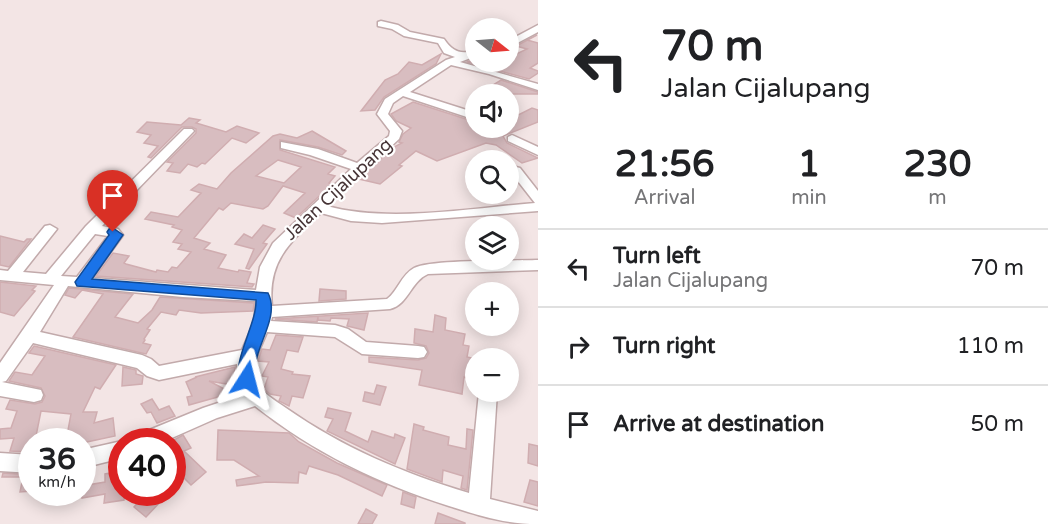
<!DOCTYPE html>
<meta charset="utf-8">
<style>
body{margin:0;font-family:"Varela Round",sans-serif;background:#f2f2f2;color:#202124;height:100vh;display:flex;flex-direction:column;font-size:22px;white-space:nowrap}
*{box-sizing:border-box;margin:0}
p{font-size:20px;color:#757577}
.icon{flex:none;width:33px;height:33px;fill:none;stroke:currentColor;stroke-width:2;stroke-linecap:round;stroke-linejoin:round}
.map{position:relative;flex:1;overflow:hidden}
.details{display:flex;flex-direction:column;background:#fff;width:510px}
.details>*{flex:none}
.guide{background:#fff;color:#202124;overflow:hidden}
.needle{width:39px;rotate:107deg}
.tools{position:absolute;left:465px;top:18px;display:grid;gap:12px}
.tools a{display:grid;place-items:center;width:54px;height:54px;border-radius:50%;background:#fff;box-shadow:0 3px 15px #0003;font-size:30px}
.speed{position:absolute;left:18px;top:428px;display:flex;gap:12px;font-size:30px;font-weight:700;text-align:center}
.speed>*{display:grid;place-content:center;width:78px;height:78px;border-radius:50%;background:#fff;box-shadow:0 3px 15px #0003;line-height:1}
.speed small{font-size:15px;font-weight:400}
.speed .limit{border:9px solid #d22;background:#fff;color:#111}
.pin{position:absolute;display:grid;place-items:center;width:51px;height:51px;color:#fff;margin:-62px -26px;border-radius:50% 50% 50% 0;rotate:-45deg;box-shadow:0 0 6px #0007}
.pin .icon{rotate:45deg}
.me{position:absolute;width:66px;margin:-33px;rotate:9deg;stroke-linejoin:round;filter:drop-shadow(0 0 4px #0008)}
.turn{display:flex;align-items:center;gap:21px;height:126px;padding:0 24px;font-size:27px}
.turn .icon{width:78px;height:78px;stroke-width:2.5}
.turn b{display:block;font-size:42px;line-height:51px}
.eta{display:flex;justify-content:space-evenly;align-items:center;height:102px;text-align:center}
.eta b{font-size:36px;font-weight:700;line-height:42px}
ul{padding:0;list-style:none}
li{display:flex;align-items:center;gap:18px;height:78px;padding:0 24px;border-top:2px solid #e0e0e0}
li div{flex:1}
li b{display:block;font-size:22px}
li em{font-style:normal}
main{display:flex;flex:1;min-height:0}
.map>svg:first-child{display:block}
.building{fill:#d8bdc0;stroke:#d0adb0;stroke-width:1.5;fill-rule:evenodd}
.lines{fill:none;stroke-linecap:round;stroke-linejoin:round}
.minor-casing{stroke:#c2aaab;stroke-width:3}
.minor{fill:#fff;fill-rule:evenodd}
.route{fill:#1a73e8;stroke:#114b97;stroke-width:1.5}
.labels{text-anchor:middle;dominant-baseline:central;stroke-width:4.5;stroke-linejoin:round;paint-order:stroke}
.street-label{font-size:18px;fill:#463436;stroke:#fff}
</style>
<main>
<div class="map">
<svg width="538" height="524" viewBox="0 0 538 524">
<rect width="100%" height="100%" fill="#f3e5e5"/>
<g class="building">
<path d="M537 35 527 40 538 43V63L530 68 538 71V73L529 79 467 62 476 59V62H508V58L527 49 516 46Z"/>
<path d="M441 54 436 64 384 97 375 110 361 111 385 80 398 74 409 62 422 65Z"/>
<path d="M501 80 538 92V94H496L485 90Z"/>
<path d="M413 102 469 120 468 121 476 124V128H508V120L532 108 538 110V122L503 136 507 143 538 158 522 163 496 145 486 143 437 161 416 151 399 165 402 166 380 184 359 179 392 148 402 143 399 142 403 134 411 128 396 121 391 114Z"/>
<path d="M189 118 200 120 196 123 226 132 237 126 259 133 246 143 232 138 205 164 202 163 197 167 188 164 180 173 167 171 173 163 167 162 196 133V129L192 127H182L151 158 148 157 158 146 144 143 151 135 137 132 147 122 181 125Z"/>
<path d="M312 131 346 151 342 155 318 147 280 140V150L335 167 328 174 335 176 329 183 332 184 298 216 296 218 284 213 305 193 283 186 268 206 263 209 231 203 223 210 219 208 194 238 210 243 204 249 226 255 218 268 238 272 239 270 251 272 247 283 254 284 252 287 96 276 113 253 129 256 124 263 126 264 156 272 157 270 168 272 172 267 177 268 191 252 178 249 182 244 173 242 182 230 172 227 174 225 145 219 151 212 178 217 201 193 191 190 199 184 217 189 231 173 273 136 280 134 297 138ZM278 160 301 167 284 183 256 176Z"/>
<path d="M263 225 275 229 263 243 267 244 249 269 246 268 254 249 235 244 244 234 252 238Z"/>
<path d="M0 236 24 242 27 239H31L9 267 0 265Z"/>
<path d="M0 282 36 286 32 290 35 291 14 316 0 312Z"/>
<path d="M69 288 133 294 115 317 138 323 152 310 160 297 254 303 253 311 201 313 179 310 176 315 161 312 147 329 150 330 144 339 145 340 143 343 151 345 146 354 73 337 103 294 82 290 75 298 65 295Z"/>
<path d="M320 289 346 291V299L319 301Z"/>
<path d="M368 313 364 330 347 326 349 319 331 318 330 321 318 320V317L317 322 275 319Z"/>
<path d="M435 315 446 318 445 330 465 334 463 345 469 346 467 357 476 359V381L464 377 462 394 419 385 422 370 369 362V357L418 360 426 358 429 353 426 346 414 343 415 329 433 332Z"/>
<path d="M276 335 303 337 298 352 287 350 281 369 293 372 292 374 310 376 303 398 292 396 289 406 279 401 281 396 270 394 264 389 268 377 262 376 269 362 258 361 262 349 270 350Z"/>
<path d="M34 346 116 365 100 389 95 387 83 412H97L94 423 113 418 115 436 82 443V441H66L71 414 41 411 35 441H32L30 452 10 451 14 438 0 439V429L11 428 17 411 6 409 10 400 35 404 42 402 45 396 41 388 9 381 15 372 32 375 34 372 45 356 29 353Z"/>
<path d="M123 367 136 370V374L143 376 142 384 122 386Z"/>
<path d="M235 367V378L238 386 209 381 232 393 189 405 187 397 192 396 186 382 197 377H195Z"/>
<path d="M377 385 386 387 380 405 363 401 365 392 374 394Z"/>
<path d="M152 399 159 410 169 406 175 416 157 423 151 412 147 413 141 404Z"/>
<path d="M328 408 351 413 345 431 368 442 372 431 394 438 395 434 405 438 395 464 327 431 333 419 325 417Z"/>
<path d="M414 424 424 427 423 430 449 437 448 445 466 449 467 429 473 430 467 490 461 488 463 476 443 470 442 482 407 469Z"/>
<path d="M218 430 289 433 299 442 337 463 387 485 382 496 338 475 309 466 306 474 299 472 298 483 266 482 237 486 236 480 259 476 234 460H217Z"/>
<path d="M183 435 191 448 184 451 206 472 191 485 172 466V445L176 443 174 440Z"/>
<path d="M529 444 538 446V466L528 463Z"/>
<path d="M122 471 124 500 104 503 105 494 82 498V486L105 482V474Z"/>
<path d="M3 473 32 475V491L20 492 23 477H2Z"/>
<path d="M530 480 538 482V506L524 502Z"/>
<path d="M153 492H174L162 500 146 517 134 507 144 496 149 500 156 495Z"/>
<path d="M403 492 416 497 414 508 401 504Z"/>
<path d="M366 509 377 515 372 524H358Z"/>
<path d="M438 513 465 523V524H435Z"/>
</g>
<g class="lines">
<defs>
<g id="minor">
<path d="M381 21 398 25 410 32 444 39C453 52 461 55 476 50V56L460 62 538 84V90L489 74 451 65 410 92 476 113V120L403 96 393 103 388 114 402 131 399 139 327 206C388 223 471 208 535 203L510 171 516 167 520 168 538 191V211L382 223 351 221 321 213C291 241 267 261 272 306L387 299C398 291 401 275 414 268 431 259 513 261 538 260V270L428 274C410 282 409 304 390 309L272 317 271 321 335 325 348 329 366 342 418 346 424 347 427 352 424 357 418 358 362 354 335 337 267 332C261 347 251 364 256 380 261 393 276 401 286 408 343 448 403 473 469 493L479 392H497L490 499 538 511V524C504 524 481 516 449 506 379 484 313 452 255 406L217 418 165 441H134L137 435 203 408 245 394 238 380 237 364 159 380 147 376 137 368 33 343 6 381 2 382 41 390 43 395 41 400 34 402 0 396V363L54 285 0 280V270L8 271 45 226 50 225 57 229 23 272 46 274 86 226 184 129H192L194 131 102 226 118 229 123 235 92 278 256 290 260 267 273 243 351 169 310 155 281 148V142L318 149 357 163 389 136 390 131 377 114 385 99 446 60 455 57 444 53 438 43 404 36 392 29 378 26V22ZM95 234 108 236 77 277 61 276ZM68 286 183 297 256 301 254 322 242 350 159 366 151 359 142 355 40 332Z"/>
<path d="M538 25V32L508 48V41Z"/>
<path d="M512 135 538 147V155L508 141V137Z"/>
<path d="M122 441V458L82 468V450Z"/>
<path d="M0 453 32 455V473L0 471Z"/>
</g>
</defs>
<use href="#minor" class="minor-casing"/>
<use href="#minor" class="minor"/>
</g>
<path class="route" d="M113 228 123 235 92 279 268 293C279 314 260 340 256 361 254 369 257 376 253 384L247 386 241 384C230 363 257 325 256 300L77 286 75 282 109 235 107 232 109 229Z"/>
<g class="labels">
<g class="street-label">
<text transform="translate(338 189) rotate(-43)">Jalan Cijalupang</text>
</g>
</g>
</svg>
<div class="tools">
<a><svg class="needle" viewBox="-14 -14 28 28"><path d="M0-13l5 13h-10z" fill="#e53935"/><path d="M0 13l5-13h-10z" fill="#757577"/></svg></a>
<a><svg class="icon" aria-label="sound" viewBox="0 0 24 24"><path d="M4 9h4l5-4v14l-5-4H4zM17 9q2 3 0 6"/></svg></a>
<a><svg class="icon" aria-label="search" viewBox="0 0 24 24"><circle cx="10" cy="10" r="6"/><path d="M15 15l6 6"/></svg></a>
<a><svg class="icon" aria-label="layers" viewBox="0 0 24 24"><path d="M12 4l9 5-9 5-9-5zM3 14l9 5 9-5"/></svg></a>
<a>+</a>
<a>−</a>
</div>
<div class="speed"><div>36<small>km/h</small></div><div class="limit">40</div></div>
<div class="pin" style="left:113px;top:232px;background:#d93025"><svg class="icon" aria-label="arrive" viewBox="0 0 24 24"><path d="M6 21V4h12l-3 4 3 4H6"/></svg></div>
<svg class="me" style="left:247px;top:379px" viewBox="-20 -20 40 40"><path d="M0-17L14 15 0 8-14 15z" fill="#1a73e8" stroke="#fff" stroke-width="4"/></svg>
</div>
<section class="details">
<div class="guide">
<div class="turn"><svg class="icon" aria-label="left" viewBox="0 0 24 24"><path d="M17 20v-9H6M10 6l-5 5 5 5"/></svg><div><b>70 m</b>Jalan Cijalupang</div></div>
</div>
<div class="eta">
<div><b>21:56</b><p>Arrival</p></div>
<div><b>1</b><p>min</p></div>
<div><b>230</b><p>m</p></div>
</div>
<ul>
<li><svg class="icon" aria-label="left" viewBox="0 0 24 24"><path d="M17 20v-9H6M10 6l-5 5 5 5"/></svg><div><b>Turn left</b><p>Jalan Cijalupang</p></div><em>70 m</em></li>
<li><svg class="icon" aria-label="right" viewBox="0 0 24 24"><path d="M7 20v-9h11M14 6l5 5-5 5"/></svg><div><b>Turn right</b></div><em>110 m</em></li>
<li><svg class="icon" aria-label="arrive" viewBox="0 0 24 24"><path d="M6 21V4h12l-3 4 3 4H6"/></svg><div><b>Arrive at destination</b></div><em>50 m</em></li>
</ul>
</section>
</main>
